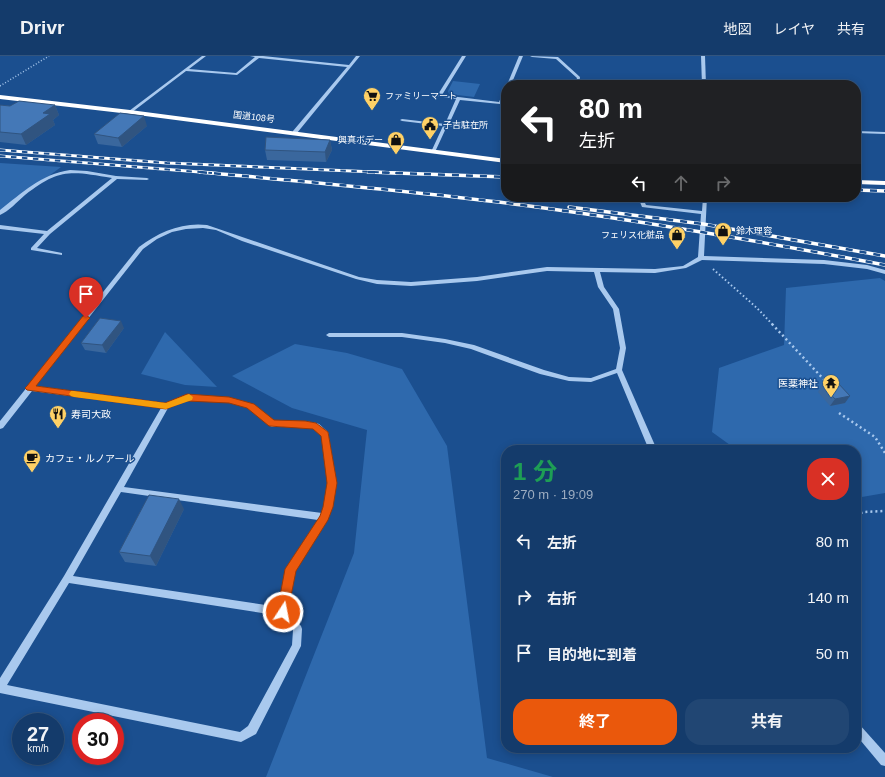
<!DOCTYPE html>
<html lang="ja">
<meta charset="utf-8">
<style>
body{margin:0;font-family:Arial,"Noto Sans JP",sans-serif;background:#214673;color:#f1f3f6;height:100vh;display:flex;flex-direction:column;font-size:15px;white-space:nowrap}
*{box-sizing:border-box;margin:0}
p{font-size:13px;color:#9dadc1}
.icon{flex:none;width:22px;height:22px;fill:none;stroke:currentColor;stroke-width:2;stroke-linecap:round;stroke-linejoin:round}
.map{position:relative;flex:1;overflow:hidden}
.drawer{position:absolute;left:501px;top:389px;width:360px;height:308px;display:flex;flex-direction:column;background:#143b6b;border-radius:16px;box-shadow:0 2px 10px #0003,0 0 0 1px #33557e}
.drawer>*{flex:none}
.guide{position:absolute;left:501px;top:24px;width:360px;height:122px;border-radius:16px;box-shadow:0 2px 10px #0003,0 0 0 1px #33557e;background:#202124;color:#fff;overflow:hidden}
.speed{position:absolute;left:12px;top:657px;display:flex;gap:8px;font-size:20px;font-weight:700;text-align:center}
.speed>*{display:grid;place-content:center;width:52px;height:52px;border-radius:50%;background:#143b6b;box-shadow:0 2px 10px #0003,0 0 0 1px #33557e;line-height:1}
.speed small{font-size:10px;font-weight:400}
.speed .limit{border:6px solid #d22;background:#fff;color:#111}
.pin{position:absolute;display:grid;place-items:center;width:34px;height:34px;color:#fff;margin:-41px -17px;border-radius:50% 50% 50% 0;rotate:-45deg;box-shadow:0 0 4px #0007}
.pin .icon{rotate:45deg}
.me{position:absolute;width:44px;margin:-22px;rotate:11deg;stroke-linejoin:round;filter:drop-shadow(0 0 3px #0008)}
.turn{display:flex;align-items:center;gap:14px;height:84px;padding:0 12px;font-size:18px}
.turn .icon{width:52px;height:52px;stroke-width:2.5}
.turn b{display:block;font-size:28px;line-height:34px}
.lanes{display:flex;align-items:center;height:38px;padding:0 12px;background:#0003;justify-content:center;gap:20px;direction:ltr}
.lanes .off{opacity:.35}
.round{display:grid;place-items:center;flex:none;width:42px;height:42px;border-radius:16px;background:#214673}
.summary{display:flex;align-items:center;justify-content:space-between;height:68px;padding:0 12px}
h1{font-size:24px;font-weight:700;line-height:30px;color:#1e9e55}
.cta{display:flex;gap:8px;margin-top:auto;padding:8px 12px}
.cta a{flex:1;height:46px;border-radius:16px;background:#ea580c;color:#fff;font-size:16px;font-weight:700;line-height:46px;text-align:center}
.cta a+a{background:#214673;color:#f1f3f6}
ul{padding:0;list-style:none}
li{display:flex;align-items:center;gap:12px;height:56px;padding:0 12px}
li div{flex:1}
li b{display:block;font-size:15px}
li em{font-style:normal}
header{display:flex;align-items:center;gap:24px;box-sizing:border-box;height:56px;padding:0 20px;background:#143b6b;border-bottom:1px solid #33557e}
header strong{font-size:19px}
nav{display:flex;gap:22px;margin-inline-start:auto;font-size:14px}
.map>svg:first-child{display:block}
.green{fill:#2e69ad}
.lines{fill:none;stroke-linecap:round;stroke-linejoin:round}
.path-far2{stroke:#a9c9ee;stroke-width:1.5;stroke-dasharray:1 2;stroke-linecap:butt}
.path-far1{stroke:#a9c9ee;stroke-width:2;stroke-dasharray:1.5 2.5;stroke-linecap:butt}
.path{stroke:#a9c9ee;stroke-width:2.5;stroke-dasharray:2 3;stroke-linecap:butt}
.minor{fill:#a9c9ee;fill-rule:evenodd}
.highway{fill:#fff;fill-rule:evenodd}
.rail-far1-casing{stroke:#fff;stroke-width:3}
.rail-casing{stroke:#fff;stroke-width:3.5}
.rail-far1{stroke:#1b4f8f;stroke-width:2;stroke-dasharray:5.5;stroke-linecap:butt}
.rail{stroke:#1b4f8f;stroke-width:2.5;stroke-dasharray:7;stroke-linecap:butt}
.wall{fill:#3a679d}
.shaded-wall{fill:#305480}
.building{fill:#4478b7;stroke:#305480}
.route{fill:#ea580c;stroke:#983908}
.slow{fill:#f59e0b}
.labels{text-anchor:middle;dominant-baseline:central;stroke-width:3;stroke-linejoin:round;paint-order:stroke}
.far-poi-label{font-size:9px;fill:#fff;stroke:#1b4f8f;text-anchor:start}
.far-street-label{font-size:9px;fill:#fff;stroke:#1b4f8f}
.poi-label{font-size:10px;fill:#fff;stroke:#1b4f8f;text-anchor:start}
</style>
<header>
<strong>Drivr</strong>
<nav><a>地図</a><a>レイヤ</a><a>共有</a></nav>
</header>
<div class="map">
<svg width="885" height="721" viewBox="0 0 885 721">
<rect width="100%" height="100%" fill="#1b4f8f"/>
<g class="green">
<path d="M453 25 480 28 474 41 449 38 448 35Z"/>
<path d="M0 107 61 111 0 156Z"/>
<path d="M880 222 885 225V437L856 442V394H737L712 376 719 312 784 289 786 232Z"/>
<path d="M165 276 217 331 185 329 141 318Z"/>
<path d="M295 288 347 297 402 313 447 390 487 702 553 721H266L354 497 367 374 292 352 232 320Z"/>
</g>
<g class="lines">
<path class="path-far2" d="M0 30 49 0"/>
<path class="path-far1" d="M713 213 757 252 773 269"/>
<g class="path">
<path d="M772 268 828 328"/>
<path d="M839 357 875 381 885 397"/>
<path d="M856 459 863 456 885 455"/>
</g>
<g class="minor">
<path d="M202 0H206L189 13 236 17 255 1 250 0H263L349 9 356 0H360L297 77H293V75L347 11 259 2 237 19 186 15 131 57H129V55Z"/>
<path d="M462 0H466L442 39 499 46 504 35 506 34C506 39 505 46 500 48L460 44 449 68 472 71 474 72 472 73 447 70 435 96 431 97V96L443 70 402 65 400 64 402 63 445 68 456 43 437 40Z"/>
<path d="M519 0H523L511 29H507Z"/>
<path d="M530 0 558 1 580 21 579 29H575L577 22 556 3 532 1Z"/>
<path d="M701 0H705L706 29H702Z"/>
<path d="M856 75 885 76V78L856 77Z"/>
<path d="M70 114 87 115 116 120 147 122 149 123 147 124 117 123 50 178 37 192 62 197V199L31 194V192L44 178 0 173V169L47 175 112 122C71 115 59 112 25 139 17 146 9 155 0 159V154C22 137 41 118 70 114Z"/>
<path d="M638 141H642L646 149 702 155 703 141H707L704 200 824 204 867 209 885 214V218L867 213 824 208 702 204 686 212 655 217 600 216 604 231 619 253 626 292 622 314 657 394H649L617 317 591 326 569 325 540 318 471 293 445 287 402 281H329L326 279 329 277H402L445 283 474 289 544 314 569 321 591 322 616 313 620 292 613 253 598 231 594 216 547 215 477 225 411 230 377 228 356 223 242 185 216 174 203 172 186 173 172 176 157 183 143 193 35 330 165 347 187 339 229 342 252 348 274 365H305L316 367 319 368 328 376 336 427 332 451 327 463 295 514 288 555 301 570 302 573 301 590 256 678 241 686 0 637V622L64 520 161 352 32 335 3 372 0 373V365L139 191C159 176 182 166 207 169L359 221 377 224 411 226 477 221 547 211 655 213 683 210 698 201 701 158 642 151ZM188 344 229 346 248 352 270 370 272 371H305L314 372 322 379 328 427 324 451 322 457 124 431 168 352ZM121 436 318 464 287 513 279 551 73 520ZM69 527 281 560 293 574 292 589 248 670 240 676 7 629Z"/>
<path d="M856 666 859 668 885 697V710L881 709 856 679Z"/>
</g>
<g class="highway">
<path d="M0 39 130 54 506 103V107L130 58 0 43Z"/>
<path d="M856 124 885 125V129L856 128Z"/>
</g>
<defs>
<g id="rail-far1">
<path d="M0 94 167 107 398 117"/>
<path d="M0 100 212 117"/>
</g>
<g id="rail">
<path d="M200 116C308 126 415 135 522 149 643 165 764 186 885 209"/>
<path d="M368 116 506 121"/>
<path d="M856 134 885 135"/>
<path d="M569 151 703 168 885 200"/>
</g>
</defs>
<use href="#rail-far1" class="rail-far1-casing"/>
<use href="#rail" class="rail-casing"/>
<use href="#rail-far1" class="rail-far1"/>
<use href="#rail" class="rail"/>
</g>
<g class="wall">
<path d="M0 49 10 50 55 49 59 59 53 64 55 69 26 89 0 86Z"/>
<path d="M147 70 122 91 98 88 94 78Z"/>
<path d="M330 84 332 94 326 106 267 104 265 94Z"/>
<path d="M594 141H609L608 147 594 145Z"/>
<path d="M124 272 106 297 85 294 81 287Z"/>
<path d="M822 329 845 347 830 350 818 336Z"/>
<path d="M184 453 156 510 125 506 119 496Z"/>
</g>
<g class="shaded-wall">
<path d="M55 49 59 59 53 64 55 69 26 89 21 78 43 57Z"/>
<path d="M144 60 147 70 122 91 118 82Z"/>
<path d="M330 84 332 94 326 106 325 96Z"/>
<path d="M121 265 124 272 106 297 102 289Z"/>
<path d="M850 340 845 347 830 350 835 343Z"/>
<path d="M179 443 184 453 156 510 150 500Z"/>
</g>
<g class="building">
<path d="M19 45 55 49 43 57 50 58 21 78 0 76V49L10 50Z"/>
<path d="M120 57 144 60 118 82 94 78Z"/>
<path d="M266 81 330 84 325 96 265 94Z"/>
<path d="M594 141H609L608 144Z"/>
<path d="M100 262 121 265 102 289 81 287Z"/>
<path d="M837 326 850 340 835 343 822 329Z"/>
<path d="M149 439 179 443 150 500 119 496Z"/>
</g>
<path class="route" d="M86 259 90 262 88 264 36 330 165 347 187 338 229 341 254 348 274 364 305 365 316 367 328 376 337 427 333 451 328 464 296 515 287 560 283 561 279 560 277 556 285 513 320 460 323 451 327 427 321 380 313 373 269 370 247 352 229 347 187 345 166 353 27 334 25 332 27 330 83 260Z"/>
<path class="slow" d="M71 335H74L166 347 189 338 193 341 192 344 166 353 74 341 71 340 69 338Z"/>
<defs>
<symbol id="supermarket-pin" viewBox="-11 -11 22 30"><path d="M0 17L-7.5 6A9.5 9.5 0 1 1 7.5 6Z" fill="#ffd166" stroke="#1b4f8f"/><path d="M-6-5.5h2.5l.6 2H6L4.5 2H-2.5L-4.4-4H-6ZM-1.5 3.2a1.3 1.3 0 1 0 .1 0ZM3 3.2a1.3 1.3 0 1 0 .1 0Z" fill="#111"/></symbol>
<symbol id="civic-pin" viewBox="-11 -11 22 30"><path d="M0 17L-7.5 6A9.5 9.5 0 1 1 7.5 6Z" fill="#ffd166" stroke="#1b4f8f"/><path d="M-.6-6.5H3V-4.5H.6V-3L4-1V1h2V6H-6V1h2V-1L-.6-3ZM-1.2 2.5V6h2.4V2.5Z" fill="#111"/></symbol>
<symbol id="shop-pin" viewBox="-11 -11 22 30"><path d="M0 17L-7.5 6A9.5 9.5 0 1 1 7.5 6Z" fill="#ffd166" stroke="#1b4f8f"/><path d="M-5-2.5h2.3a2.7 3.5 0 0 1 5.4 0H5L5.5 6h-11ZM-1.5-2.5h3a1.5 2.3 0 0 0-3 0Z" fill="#111"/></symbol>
<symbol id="temple-pin" viewBox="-11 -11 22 30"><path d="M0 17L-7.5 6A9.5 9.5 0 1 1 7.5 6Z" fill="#ffd166" stroke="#1b4f8f"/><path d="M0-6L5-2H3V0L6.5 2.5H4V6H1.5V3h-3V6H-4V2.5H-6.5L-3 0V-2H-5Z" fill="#111"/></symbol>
<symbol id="restaurant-pin" viewBox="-11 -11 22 30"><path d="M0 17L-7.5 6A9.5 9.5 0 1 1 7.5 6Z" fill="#ffd166" stroke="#1b4f8f"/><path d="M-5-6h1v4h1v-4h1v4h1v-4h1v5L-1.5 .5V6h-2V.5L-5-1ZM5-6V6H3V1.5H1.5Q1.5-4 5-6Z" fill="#111"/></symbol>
<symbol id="cafe-pin" viewBox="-11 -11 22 30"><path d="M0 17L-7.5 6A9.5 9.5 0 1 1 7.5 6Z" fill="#ffd166" stroke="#1b4f8f"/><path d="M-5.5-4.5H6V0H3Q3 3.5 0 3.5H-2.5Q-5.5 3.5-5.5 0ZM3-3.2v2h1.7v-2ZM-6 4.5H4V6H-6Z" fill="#111"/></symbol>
</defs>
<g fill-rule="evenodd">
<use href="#supermarket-pin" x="362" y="30" width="20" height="27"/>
<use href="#civic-pin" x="420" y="59" width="20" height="27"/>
<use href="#shop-pin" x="386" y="74" width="20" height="27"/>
<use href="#shop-pin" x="713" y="165" width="20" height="27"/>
<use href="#shop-pin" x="667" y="169" width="20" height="27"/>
<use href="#temple-pin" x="821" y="317" width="20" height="27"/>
<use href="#restaurant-pin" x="48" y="348" width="20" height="27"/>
<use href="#cafe-pin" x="22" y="392" width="20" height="27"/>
</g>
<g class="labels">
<g class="far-poi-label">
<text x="385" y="40">ファミリーマート</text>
<text x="443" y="69">子吉駐在所</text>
<text x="383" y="84" text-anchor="end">興真ボデー</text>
<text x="736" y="175">鈴木理容</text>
<text x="664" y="179" text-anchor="end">フェリス化粧品</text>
</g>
<g class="far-street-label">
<text transform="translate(254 61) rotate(7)">国道108号</text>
</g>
<g class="poi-label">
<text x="818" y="327" text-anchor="end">医薬神社</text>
<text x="71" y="358">寿司大政</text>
<text x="45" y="402">カフェ・ルノアール</text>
</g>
</g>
</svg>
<div class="speed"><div>27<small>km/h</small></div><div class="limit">30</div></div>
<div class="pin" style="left:86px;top:262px;background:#d93025"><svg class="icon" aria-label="arrive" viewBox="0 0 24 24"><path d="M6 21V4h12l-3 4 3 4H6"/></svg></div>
<svg class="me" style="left:283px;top:556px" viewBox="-20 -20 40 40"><circle r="17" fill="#ea580c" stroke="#fff" stroke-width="3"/><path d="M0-11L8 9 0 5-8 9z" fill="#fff"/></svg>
<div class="guide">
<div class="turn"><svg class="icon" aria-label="left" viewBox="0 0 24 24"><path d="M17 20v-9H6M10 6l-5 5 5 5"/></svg><div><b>80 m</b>左折</div></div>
<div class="lanes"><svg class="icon" aria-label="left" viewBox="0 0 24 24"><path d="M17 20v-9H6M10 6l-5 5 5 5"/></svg><svg class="icon off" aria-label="ahead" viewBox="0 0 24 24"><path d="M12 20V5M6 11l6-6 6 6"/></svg><svg class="icon off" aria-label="right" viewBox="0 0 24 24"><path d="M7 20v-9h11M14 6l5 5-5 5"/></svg></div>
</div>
<section class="drawer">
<div class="summary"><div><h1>1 分</h1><p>270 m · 19:09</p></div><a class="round" style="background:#d93025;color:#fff"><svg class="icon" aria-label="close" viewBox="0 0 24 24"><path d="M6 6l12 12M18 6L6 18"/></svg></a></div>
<ul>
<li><svg class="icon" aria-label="left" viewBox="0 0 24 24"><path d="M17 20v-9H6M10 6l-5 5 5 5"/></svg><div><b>左折</b></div><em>80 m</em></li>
<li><svg class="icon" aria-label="right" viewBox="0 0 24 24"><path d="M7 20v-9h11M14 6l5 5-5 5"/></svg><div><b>右折</b></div><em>140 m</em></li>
<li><svg class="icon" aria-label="arrive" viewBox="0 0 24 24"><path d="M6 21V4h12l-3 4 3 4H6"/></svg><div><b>目的地に到着</b></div><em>50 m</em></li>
</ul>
<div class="cta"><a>終了</a><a>共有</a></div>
</section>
</div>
